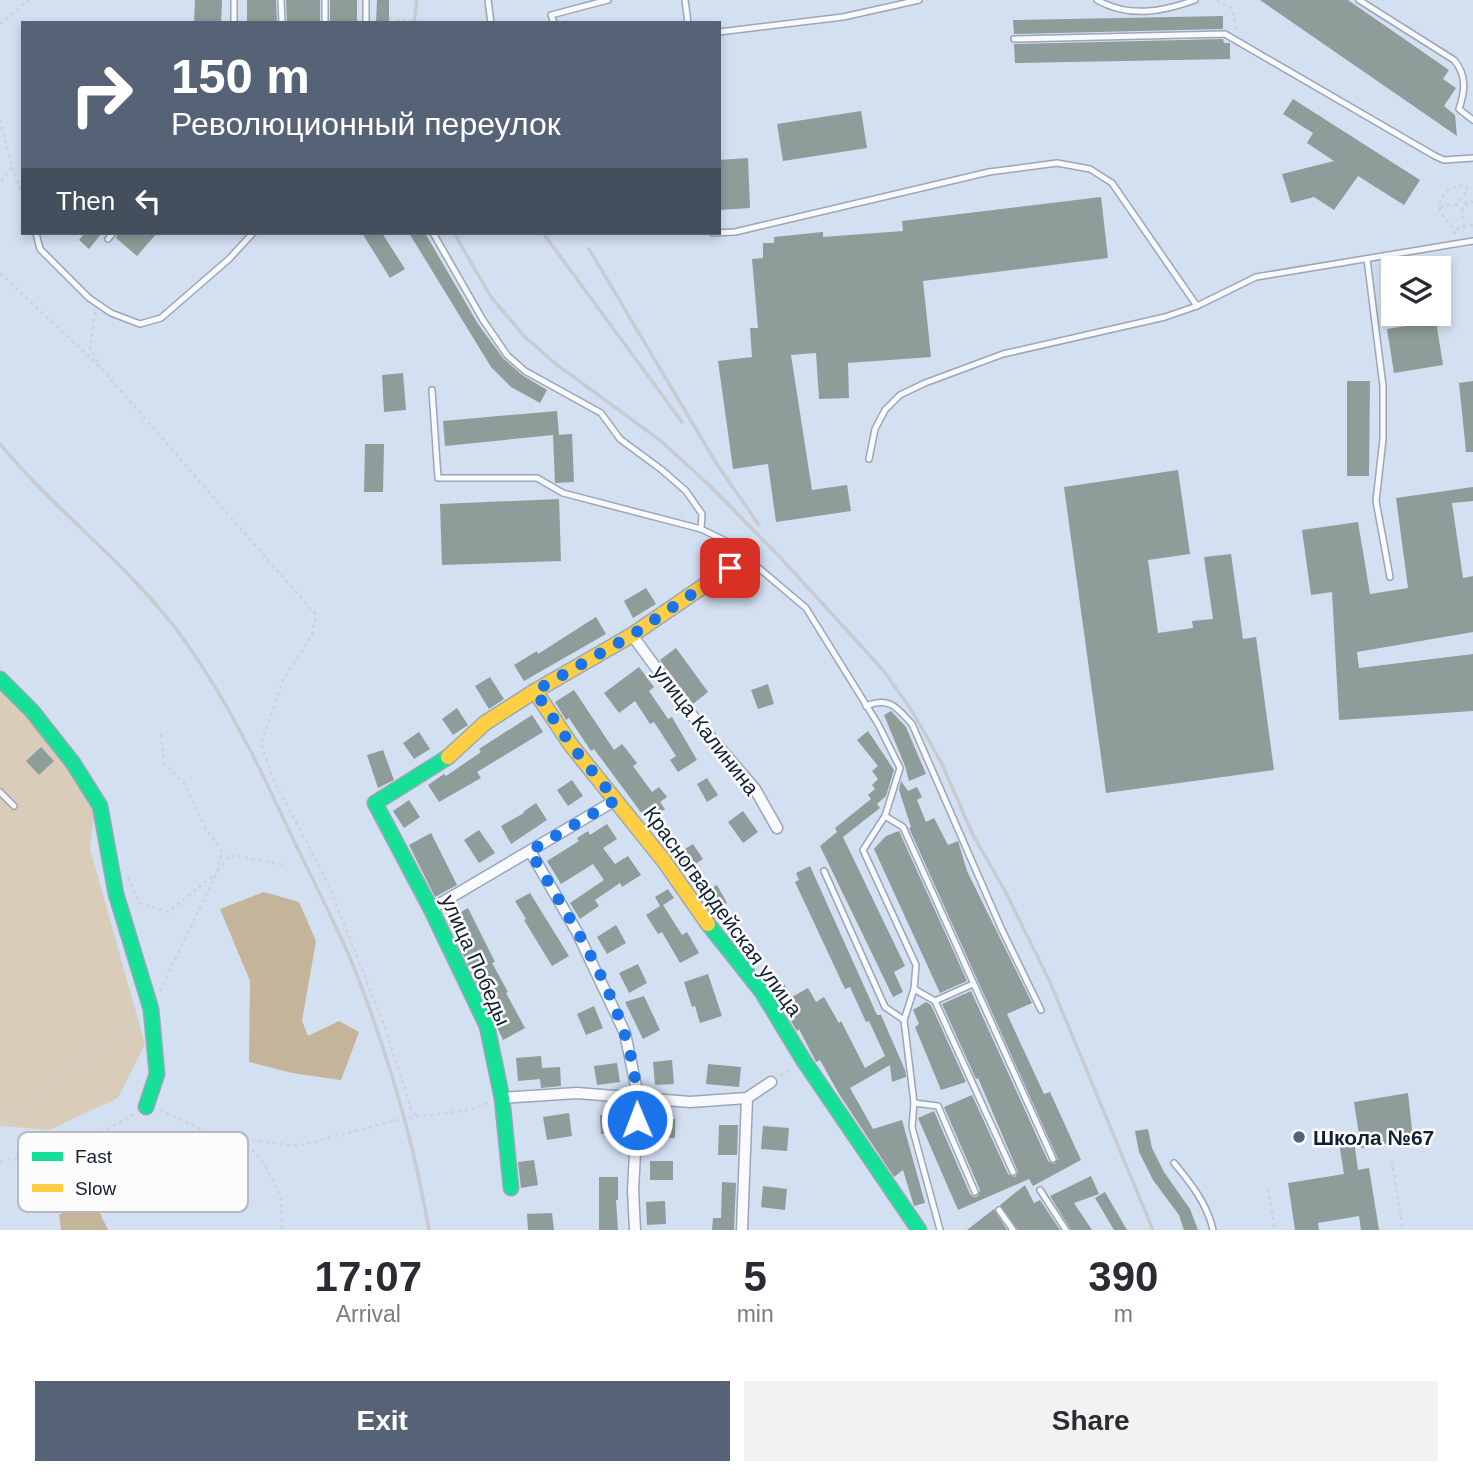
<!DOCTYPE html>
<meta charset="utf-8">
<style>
body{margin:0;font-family:Helvetica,sans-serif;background:#f2f2f3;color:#2b2b33;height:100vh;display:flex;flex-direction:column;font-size:26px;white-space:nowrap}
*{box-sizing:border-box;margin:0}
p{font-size:23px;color:#7c7c81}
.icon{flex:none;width:38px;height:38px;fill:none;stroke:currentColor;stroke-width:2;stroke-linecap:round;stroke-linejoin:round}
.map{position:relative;height:1230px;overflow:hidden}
.details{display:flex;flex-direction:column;background:#fff;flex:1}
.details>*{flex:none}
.hud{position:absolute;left:21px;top:21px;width:700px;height:214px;border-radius:0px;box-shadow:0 4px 10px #0003;background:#566376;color:#fff;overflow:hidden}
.fabs{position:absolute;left:1381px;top:256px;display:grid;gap:14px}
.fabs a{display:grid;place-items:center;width:70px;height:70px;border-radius:0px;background:#fff;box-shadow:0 4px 10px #0003;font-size:35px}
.pin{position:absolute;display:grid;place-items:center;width:60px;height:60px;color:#fff;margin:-30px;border-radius:14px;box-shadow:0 4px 10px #0006}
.me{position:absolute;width:77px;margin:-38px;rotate:359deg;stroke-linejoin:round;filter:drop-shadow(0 0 5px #0008)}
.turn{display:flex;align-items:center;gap:24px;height:147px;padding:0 35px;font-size:32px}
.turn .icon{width:91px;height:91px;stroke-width:2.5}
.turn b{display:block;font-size:49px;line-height:60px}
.then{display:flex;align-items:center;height:66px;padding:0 35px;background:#0003;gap:14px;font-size:26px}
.eta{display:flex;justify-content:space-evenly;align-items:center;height:119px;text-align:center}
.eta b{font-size:42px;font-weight:700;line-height:49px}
.primary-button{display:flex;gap:14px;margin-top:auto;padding:14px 35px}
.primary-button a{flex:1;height:80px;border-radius:0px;background:#566376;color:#fff;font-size:28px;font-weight:700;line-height:80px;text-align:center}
.primary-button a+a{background:#f2f2f3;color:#2b2b33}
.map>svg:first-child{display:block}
.green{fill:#d9cdba}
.forest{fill:#c4b49a}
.building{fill:#8e9c9a}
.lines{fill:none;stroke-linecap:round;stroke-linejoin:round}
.lane-casing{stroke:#9aa6b8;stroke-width:8}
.street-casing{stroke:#9aa6b8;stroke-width:13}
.fast-casing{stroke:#9aa6b8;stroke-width:17}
.slow-casing{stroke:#9aa6b8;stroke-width:17}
.path{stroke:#ced2d8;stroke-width:2.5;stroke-dasharray:3.5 3.5;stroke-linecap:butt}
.lane{stroke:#f8fafd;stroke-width:5}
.street{stroke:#f8fafd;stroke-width:10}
.fast{stroke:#16e098;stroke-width:14}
.slow{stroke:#ffcf43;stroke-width:14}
.rail{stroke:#c8ccd1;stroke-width:3.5}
.route{stroke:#1a73e8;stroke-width:12;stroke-dasharray:0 21.6}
.poi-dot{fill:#566376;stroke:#fcfcfc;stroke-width:2.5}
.labels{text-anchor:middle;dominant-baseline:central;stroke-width:5;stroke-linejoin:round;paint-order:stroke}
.street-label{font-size:21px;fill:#122034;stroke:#fcfcfc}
.poi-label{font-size:21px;font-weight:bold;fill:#122034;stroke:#fcfcfc;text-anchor:start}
.key{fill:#fcfcfc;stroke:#b6bac0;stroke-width:2}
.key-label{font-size:19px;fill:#122034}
</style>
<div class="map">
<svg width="1473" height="1230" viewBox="0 0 1473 1230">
<rect width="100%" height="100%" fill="#d3e0f2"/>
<path class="green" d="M0 689 38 728 69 766 95 807 90 849 145 1044 118 1098 49 1130 0 1126Z"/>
<g class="forest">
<path d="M264 892 299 902 316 941 302 1021 308 1036 339 1021 359 1032 341 1080 292 1073 249 1062 250 981 220 909Z"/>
<path d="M81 1201 97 1207 108 1230H61L59 1215Z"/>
</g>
<g class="building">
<path d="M195 0H222L221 23H194Z"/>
<path d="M247 0H276L277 23H247Z"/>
<path d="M286 0H320V23H287Z"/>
<rect x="330" y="0" width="27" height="23"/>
<path d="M377 0H389V23H376Z"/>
<path d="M1260 0H1348L1449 70 1443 79 1456 88 1444 106 1455 115 1457 136Z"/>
<path d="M1223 16V29L1014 34 1013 20Z"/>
<path d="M1223 39 1224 43H1230V59L1015 63 1014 44Z"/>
<path d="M1293 99 1420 180 1404 205 1358 176 1334 210 1314 197 1291 203 1282 174 1334 161 1307 143 1313 133 1283 114Z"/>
<path d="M861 111 867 148 783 161 777 124Z"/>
<path d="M748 158 750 208 719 210V160Z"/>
<path d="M1101 197 1108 258 923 281 931 357 848 363 849 398 819 399 816 353 791 355 812 490 847 485 851 511 776 522 768 464 733 469 718 361 752 357 750 328H758L752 259 763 258V243H774V237L823 232V237L903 231 902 221Z"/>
<path d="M85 233H102L89 249 79 240Z"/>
<path d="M118 233H157L137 256 116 238Z"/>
<path d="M362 233H382L405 269 390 278Z"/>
<path d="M409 233H425L478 324 503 358 522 375 547 390 540 403 511 387 491 367Z"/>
<path d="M1436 321 1443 365 1394 373 1387 329Z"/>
<path d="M403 373 406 410 384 412 382 375Z"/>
<path d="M1347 381H1370L1369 476H1347Z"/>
<path d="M1473 381V452H1466L1459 383Z"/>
<path d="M557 411 559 435H555L572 434 574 482 555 483 553 435 445 446 443 421Z"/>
<path d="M365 444H384L383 492H364Z"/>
<path d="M1178 470 1190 554 1148 560 1158 633 1193 628 1192 621 1213 619 1204 557 1231 554 1243 639 1256 637 1274 770 1106 793 1064 487Z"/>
<path d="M1473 487V501L1452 503 1463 578 1473 576V632L1357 652 1359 668 1473 654V711L1339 720 1332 592 1311 595 1302 530 1358 522 1370 594 1408 588 1396 498Z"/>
<path d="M559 499 561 561 442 565 440 504Z"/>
<path d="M646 588 656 604 633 618 624 601Z"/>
<path d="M596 617 606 634 524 681 514 665 537 651 538 654Z"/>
<path d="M676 648 708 692 693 704 660 660Z"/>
<path d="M639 667 654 687 649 691 668 719 672 717 697 760 678 772 670 760 676 756 654 722 650 724 635 701 619 713 604 693Z"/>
<path d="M490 677 504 699 489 709 475 686Z"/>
<path d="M768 684 774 704 758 709 751 690Z"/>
<path d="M574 690 614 750 622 744 637 763 633 766 652 792 659 787 667 797 660 802 665 809 648 820 645 814 643 815 594 749 591 751 569 718 566 720 555 702Z"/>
<path d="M457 708 468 725 453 735 442 719Z"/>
<path d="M891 711 906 727 926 774 909 781 905 766 884 715Z"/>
<path d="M532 715 543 732 477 772 481 778 439 802 428 785 444 774 446 776 481 752 479 749Z"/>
<path d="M868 731 894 770 886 796 877 804 880 808 843 837 905 966 894 972 903 992 893 997 820 846 837 832 835 828 871 799 868 795 875 789 872 785 878 779 872 771 878 766 857 740Z"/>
<path d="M419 732 430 749 414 759 403 743Z"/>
<path d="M41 747 54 761 39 775 26 761Z"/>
<path d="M383 750 394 780 378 788 367 755Z"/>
<path d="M707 778 718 795 707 802 697 784Z"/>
<path d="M572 780 583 796 568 806 557 790Z"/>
<path d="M901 781 908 791 917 787 922 797 917 800 926 822 934 818 948 845 958 841 967 871 1032 1003 1007 1014 1044 1094 1050 1092 1081 1160 1033 1186 1029 1179 958 1210 918 1118 934 1111 970 1194 974 1197 978 1196 980 1190 944 1107 972 1095 1008 1174 1015 1177 1018 1172 978 1078 976 1079 942 1004 971 991 1048 1161 1054 1164 1058 1159 909 828 911 827 899 790Z"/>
<path d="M409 800 420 817 404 828 393 811Z"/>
<path d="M536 803 547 820 511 844 501 826 524 813 523 812Z"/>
<path d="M743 811 758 832 743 843 728 822Z"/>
<path d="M607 824 617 839 603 848 615 864 628 856 641 875 622 887 620 883 595 900 599 906 580 919 570 903 604 880 593 864 561 884 547 861 579 841 577 838 588 831 590 835Z"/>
<path d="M479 830 495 853 479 863 464 840Z"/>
<path d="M899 831 967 981 940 993 874 849 886 836Z"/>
<path d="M431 833 457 885 435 897 409 845Z"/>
<path d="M693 844 703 859 685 871 675 855Z"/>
<path d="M810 866 877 1015H881L905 1070 906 1077 892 1082 890 1065 850 1088 873 1129 902 1120 925 1203 914 1206 903 1170 894 1177 839 1094 820 1060 816 1062 814 1058 799 1029 797 1031 773 991 784 984 792 997 808 988 816 1002 824 997 839 1023 841 1021 865 1068 885 1056 869 1021 866 1022 850 987 845 989 795 882 799 880 796 873Z"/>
<path d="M717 885 727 903 711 912 699 895Z"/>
<path d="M668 889 674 898 663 905 682 935 687 932 699 953 680 963 662 932 658 934 646 915 660 906 655 897Z"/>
<path d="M530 893 569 956 552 966 524 920 526 919 515 901Z"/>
<path d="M468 908 495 962 492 963 508 992 506 993 525 1028 503 1040 447 920Z"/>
<path d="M616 925 626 943 607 954 597 937Z"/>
<path d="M638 964 647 983 629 993 619 973Z"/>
<path d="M708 974 722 1016 700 1023 695 1006 692 1007 684 982Z"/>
<path d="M644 996 660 1030 643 1039 625 1002Z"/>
<path d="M926 1002 931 1005 966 1082 941 1090 915 1027 919 1024 913 1010Z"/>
<path d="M594 1006 603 1028 586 1035 577 1014Z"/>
<path d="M541 1056 542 1068 560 1067 561 1086 541 1088 540 1079 518 1081 516 1058Z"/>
<path d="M672 1060 674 1084 655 1085 653 1062Z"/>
<path d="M617 1063 620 1082 597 1085 594 1066Z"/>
<path d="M708 1064 741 1067 739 1087 706 1084Z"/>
<path d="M1408 1093 1413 1139 1361 1148 1354 1102Z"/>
<path d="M569 1113 572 1136 547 1140 543 1117Z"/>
<path d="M623 1113 624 1133 601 1134 600 1115Z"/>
<rect x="652" y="1119" width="23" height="19"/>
<path d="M719 1125H738L737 1155H718Z"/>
<path d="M763 1126 789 1128 787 1151 761 1149Z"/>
<path d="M1148 1129 1152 1148 1164 1172 1190 1209 1198 1230H1184L1179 1215 1153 1180 1139 1152 1135 1131Z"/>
<path d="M1354 1141 1358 1170 1369 1168 1379 1230H1361L1359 1216 1318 1223 1319 1230H1295L1288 1183 1344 1174 1339 1143Z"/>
<path d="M534 1160 538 1185 521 1188 518 1162Z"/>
<rect x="650" y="1161" width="23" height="19"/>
<path d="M1091 1176 1099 1194 1074 1203 1092 1230H1071L1050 1196Z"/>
<path d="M599 1177H618V1200H616L618 1230H599Z"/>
<path d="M722 1182 736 1183 734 1230H712L713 1218H721Z"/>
<path d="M1025 1185 1034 1203 1040 1200 1060 1230H1018L1000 1205Z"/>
<path d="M763 1186 787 1189 785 1210 761 1207Z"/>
<path d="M1105 1192 1127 1230H1114L1095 1198Z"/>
<path d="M665 1201 666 1224 647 1225 646 1202Z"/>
<path d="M994 1209 1007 1230H967Z"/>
<path d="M552 1213 554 1230H528L527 1214Z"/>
</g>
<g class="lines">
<defs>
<g id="lane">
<path d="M234 0V23"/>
<path d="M281 0 282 23"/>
<path d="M488 0 491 23"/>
<path d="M685 0 688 23"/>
<path d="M1097 0C1129 18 1162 12 1195 0"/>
<path d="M1359 0 1454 60C1467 75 1465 91 1459 109L1473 120"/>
<path d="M325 23V0"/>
<path d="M366 23V0"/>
<path d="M554 23 551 15 608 0"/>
<path d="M719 32 843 17 919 0"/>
<path d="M1014 39 1225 34 1435 156 1444 160 1473 158"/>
<path d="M36 233 40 249 89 298 111 313 140 324 161 318 229 259 253 233"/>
<path d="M433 233 483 320 507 355 525 371 601 413 620 439 662 470 686 491 702 514 701 529 728 542 806 608 878 724 900 768 885 816 863 850 916 965 914 989 904 1020 914 1103 912 1127 940 1230"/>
<path d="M713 233 735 232 989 172 1057 163 1090 169 1112 183 1197 306"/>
<path d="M108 239 113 233"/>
<path d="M1367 259 1383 386V439L1376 501 1390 577"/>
<path d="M432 390 438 478H537L563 493 701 529"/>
<path d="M869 459 875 429 885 410 900 395 925 383 1003 354 1165 317 1197 306 1256 277 1473 241"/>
<path d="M866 706C890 696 897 708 912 724L1002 930 1041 1010"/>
<path d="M0 792 14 806"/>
<path d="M885 816 903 827 1053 1159"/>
<path d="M824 871 885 1007 904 1020"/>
<path d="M914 989 935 1001 1013 1172"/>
<path d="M935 1001 973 984"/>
<path d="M914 1103 938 1106 975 1192"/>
<path d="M1174 1163C1190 1182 1208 1205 1213 1230"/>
<path d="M1040 1190 1066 1230"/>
<path d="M999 1210 1013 1230"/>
</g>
<g id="street">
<path d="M632 635 684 706 755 789 777 828"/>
<path d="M530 851 577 932 625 1033 638 1096 633 1190 635 1230"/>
<path d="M431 909 616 800"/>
<path d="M502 1098 577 1093 690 1102 747 1098 771 1082"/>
<path d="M742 1230 747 1098"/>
</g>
<g id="fast">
<path d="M0 679 32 711 73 763 100 806 116 894 151 1009 157 1074 146 1107"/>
<path d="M448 757 375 803 431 909 487 1026 502 1098 511 1188"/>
<path d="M708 924 762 992 804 1061 919 1230"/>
</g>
<g id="slow">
<path d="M535 691 571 745 664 861 708 924"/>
<path d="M448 757 485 723 535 691 632 635 746 557"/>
</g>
</defs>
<use href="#lane" class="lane-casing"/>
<use href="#street" class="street-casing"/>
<use href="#fast" class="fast-casing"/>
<use href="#slow" class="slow-casing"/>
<g class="path">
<path d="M1217 0 1233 9 1236 29"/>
<path d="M389 18 426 23"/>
<path d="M0 24 29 0"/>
<path d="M0 120 12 167 0 183"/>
<path d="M12 167 23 194"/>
<path d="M1467 203 1466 207 1462 209 1457 206 1458 200 1461 199 1467 203 1473 202"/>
<path d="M1440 207 1456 204"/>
<path d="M1462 209 1464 227"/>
<path d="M1456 229 1473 225"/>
<path d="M1455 234C1453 222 1442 220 1440 209 1437 194 1454 184 1467 186L1463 199"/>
<path d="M0 273 101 368 316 615 312 635 283 680 261 743 273 779 327 881 386 1030 412 1112 419 1117"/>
<path d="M95 312 90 349 100 365"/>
<path d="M161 734 164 764 184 783 206 829 222 851 217 871"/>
<path d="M128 877 139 903 168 912 213 876"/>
<path d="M160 991 216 874 230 855 286 865"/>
<path d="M780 1076 792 1068"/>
<path d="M160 1110 213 1135 297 1146 406 1118 470 1110 488 1103"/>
<path d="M0 1125 139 1018"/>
<path d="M243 1139 264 1163 281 1196 282 1230"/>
<path d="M1392 1161 1403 1230"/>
<path d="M0 1162C47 1151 93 1141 134 1114"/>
<path d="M1268 1189 1275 1230"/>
</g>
<use href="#lane" class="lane"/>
<use href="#street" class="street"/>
<use href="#fast" class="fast"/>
<use href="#slow" class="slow"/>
<g class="rail">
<path d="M414 23 417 0"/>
<path d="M454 233 491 297 525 337 556 364 661 441 710 486 779 556 883 670 912 711 941 762 973 835 1005 891 1050 982 1153 1230"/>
<path d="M543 233 682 422"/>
<path d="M589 249 718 466 759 525"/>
<path d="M0 444C57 513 132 567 185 641 229 703 262 772 294 841 315 885 339 929 357 975 389 1058 414 1143 429 1230"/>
</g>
</g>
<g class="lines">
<path class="route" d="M637 1120C642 1024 576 931 530 851L616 800 571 745 535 691 632 635 730 568"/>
</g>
<circle class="poi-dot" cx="1299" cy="1137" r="7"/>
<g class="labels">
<g class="street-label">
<text transform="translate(706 730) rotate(52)">улица Калинина</text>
<text transform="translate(723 911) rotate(54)">Красногвардейская улица</text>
<text transform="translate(476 960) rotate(66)">улица Победы</text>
</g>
<g class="poi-label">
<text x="1313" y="1137">Школа №67</text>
</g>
</g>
<rect x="18" y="1132" width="230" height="80" rx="10" class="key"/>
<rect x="32" y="1152" width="31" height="9" fill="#16e098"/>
<rect x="32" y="1184" width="31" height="8" fill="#ffcf43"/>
<g class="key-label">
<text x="75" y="1163">Fast</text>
<text x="75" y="1195">Slow</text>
</g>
</svg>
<div class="fabs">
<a><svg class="icon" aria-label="layers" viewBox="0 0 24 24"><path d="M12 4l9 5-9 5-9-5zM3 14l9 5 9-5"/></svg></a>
</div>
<div class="pin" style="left:730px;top:568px;background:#d93025"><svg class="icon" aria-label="arrive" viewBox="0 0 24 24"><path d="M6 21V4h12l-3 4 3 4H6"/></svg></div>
<svg class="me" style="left:637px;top:1120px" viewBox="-20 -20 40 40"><circle r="17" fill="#1a73e8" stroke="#fff" stroke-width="3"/><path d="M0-11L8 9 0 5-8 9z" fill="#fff"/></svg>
<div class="hud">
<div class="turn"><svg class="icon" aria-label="right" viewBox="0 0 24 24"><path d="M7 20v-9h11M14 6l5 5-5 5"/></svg><div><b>150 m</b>Революционный переулок</div></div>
<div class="then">Then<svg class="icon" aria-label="left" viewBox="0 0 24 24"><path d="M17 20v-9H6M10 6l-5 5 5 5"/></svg></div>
</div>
</div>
<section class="details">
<div class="eta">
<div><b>17:07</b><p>Arrival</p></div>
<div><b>5</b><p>min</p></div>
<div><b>390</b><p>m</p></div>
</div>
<div class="primary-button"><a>Exit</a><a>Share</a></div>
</section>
